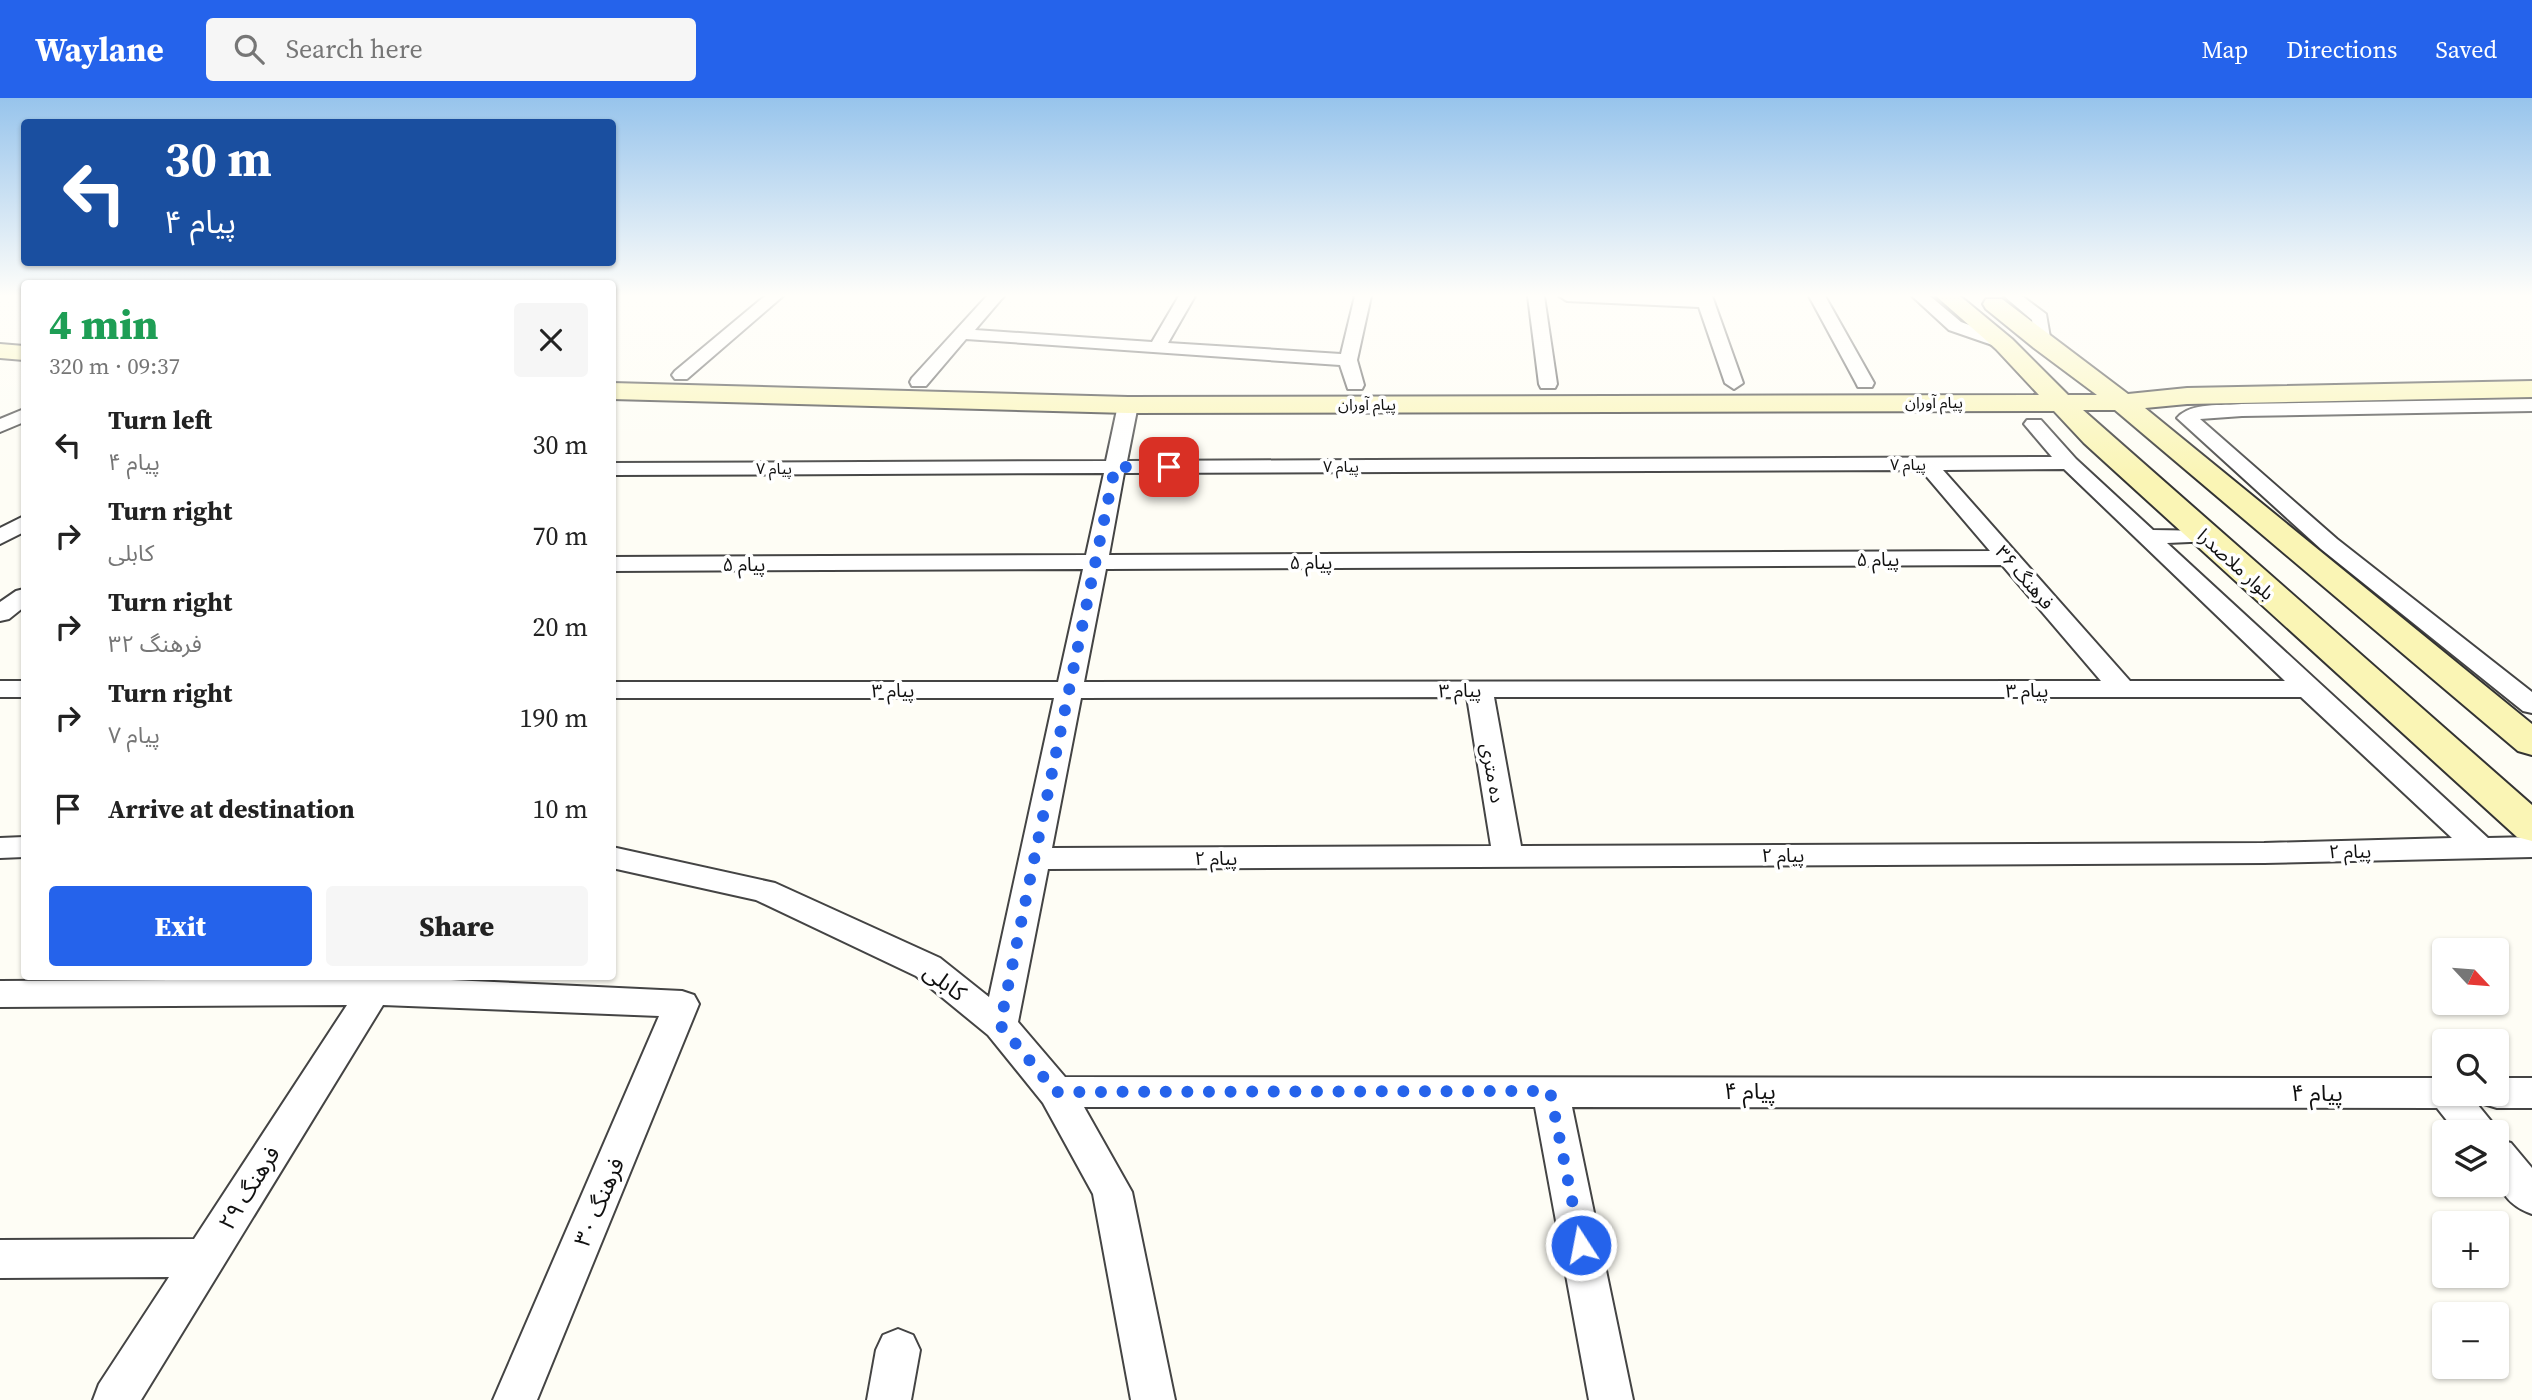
<!DOCTYPE html>
<meta charset="utf-8">
<style>
body{margin:0;font-family:"Source Serif 4","Noto Sans Arabic",serif;background:#f6f6f6;color:#222;height:100vh;display:flex;flex-direction:column;font-size:26px;white-space:nowrap}
*{box-sizing:border-box;margin:0}
p{font-size:23px;color:#767676}
.icon{flex:none;width:38px;height:38px;fill:none;stroke:currentColor;stroke-width:2;stroke-linecap:round;stroke-linejoin:round}
.map{position:relative;flex:1;overflow:hidden}
.side{position:absolute;left:21px;top:182px;width:595px;height:700px;display:flex;flex-direction:column;background:#fff;border-radius:7px;box-shadow:0 2px 5px #0004}
.side>*{flex:none}
.top-card{position:absolute;left:21px;top:21px;width:595px;height:147px;border-radius:7px;box-shadow:0 2px 5px #0004;background:#1a4fa0;color:#fff;overflow:hidden}
.needle{width:46px;rotate:116deg}
.tools{position:absolute;left:2432px;top:840px;display:grid;gap:14px}
.tools a{display:grid;place-items:center;width:77px;height:77px;border-radius:7px;background:#fff;box-shadow:0 2px 5px #0004;font-size:35px}
.pin{position:absolute;display:grid;place-items:center;width:60px;height:60px;color:#fff;margin:-30px;border-radius:14px;box-shadow:0 4px 10px #0006}
.me{position:absolute;width:77px;margin:-38px;rotate:349deg;stroke-linejoin:round;filter:drop-shadow(0 0 5px #0008)}
.turn{display:flex;align-items:center;gap:24px;height:147px;padding:0 28px;font-size:32px}
.turn .icon{width:91px;height:91px;stroke-width:2.5}
.turn b{display:block;font-size:49px;line-height:60px}
.round{display:grid;place-items:center;flex:none;width:74px;height:74px;border-radius:7px;background:#f6f6f6}
.summary{display:flex;align-items:center;justify-content:space-between;height:119px;padding:0 28px}
h1{font-size:42px;font-weight:800;line-height:52px;color:#1e9e55}
.action{display:flex;gap:14px;margin-top:auto;padding:14px 28px}
.action a{flex:1;height:80px;border-radius:7px;background:#2563eb;color:#fff;font-size:28px;font-weight:800;line-height:80px;text-align:center}
.action a+a{background:#f6f6f6;color:#222}
ul{padding:0;list-style:none}
li{display:flex;align-items:center;gap:21px;height:91px;padding:0 28px}
li div{flex:1}
li b{display:block;font-size:26px}
li em{font-style:normal}
header{display:flex;align-items:center;gap:42px;box-sizing:border-box;height:98px;padding:0 35px;background:#2563eb;color:#fff}
header strong{font-size:33px}
nav{display:flex;gap:38px;margin-inline-start:auto;font-size:24px}
.search{width:490px;height:63px;background:#f6f6f6;display:flex;align-items:center;gap:18px;box-sizing:border-box;padding:0 24px;border-radius:7px;color:#767676;font-size:26px}
.map>svg:first-child{display:block}
.lines{fill:none;stroke-linecap:round;stroke-linejoin:round}
.minor-casing{stroke:#444;stroke-width:4}
.secondary-casing{stroke:#333;stroke-width:4}
.minor{fill:#fff;fill-rule:evenodd}
.secondary{fill:#faf5b5;fill-rule:evenodd}
.route{stroke:#2563eb;stroke-width:12;stroke-dasharray:0 21.6}
.labels{text-anchor:middle;dominant-baseline:central;stroke-width:7;stroke-linejoin:round;paint-order:stroke}
.far-street-label{font-size:16px;fill:#111;stroke:#fff}
.street-label{font-size:19px;fill:#111;stroke:#fff}
.near-street-label{font-size:23px;fill:#111;stroke:#fff}
</style>
<header>
<strong>Waylane</strong>
<div class="search"><svg class="icon" aria-label="search" viewBox="0 0 24 24"><circle cx="10" cy="10" r="6"/><path d="M15 15l6 6"/></svg>Search here</div>
<nav><a>Map</a><a>Directions</a><a>Saved</a></nav>
</header>
<div class="map">
<svg width="2532" height="1302" viewBox="0 0 2532 1302">
<rect width="100%" height="100%" fill="#fefdf5"/>
<g class="lines">
<defs>
<g id="minor">
<path d="M765 198H783L687 281H675L672 277 675 273Z"/>
<path d="M987 198H1004L975 232 1152 244 1179 198H1195L1168 245 1341 256 1355 198H1371L1357 262 1364 287 1362 291H1348L1340 267 966 241 926 288H912L910 284 912 280Z"/>
<path d="M1528 198H1544L1557 286 1555 290H1541L1539 286Z"/>
<path d="M1559 198H1712L1743 285 1734 291 1725 285 1699 209 1567 203Z"/>
<path d="M1809 198H1825L1874 285 1872 289H1858L1856 285Z"/>
<path d="M1912 198H1930L1961 224 2010 242 2013 246 2004 251 1949 232Z"/>
<path d="M2004 198H2022L2046 216 2051 245 2048 249H2036L2032 222Z"/>
<path d="M1128 301 1138 307 1127 363 2052 359 2024 326 2027 322H2041L2076 361 2153 432 2213 433 2216 438 2213 443 2167 445 2488 740 2532 739V759L2264 765 1048 771 1018 924 1065 979 2445 980V996H2469L2491 1023 2497 1034H2456L2437 1010 1572 1009 1633 1302H1589L1535 1009H1084L1132 1094 1175 1302H1131L1093 1096 1043 1005 988 937 916 878 756 802 612 770V749L775 785 940 860 989 899 1054 600H612V584H1058L1083 471 612 473V459L1086 457 1104 375 612 377V365L1106 363 1118 307ZM2064 371 2285 583H2130L1943 372ZM1921 372 1990 453 1109 457 1124 375ZM2002 467 2101 583 1084 584 1106 471ZM1467 599 1491 748 1052 750 1081 600ZM1494 599H2301L2452 740 2264 745 1521 748Z"/>
<path d="M2532 301V313L2242 318 2200 321 2337 441 2532 594V615L2523 613 2321 451 2177 320C2190 304 2223 308 2242 306Z"/>
<path d="M24 311V324L0 334V321Z"/>
<path d="M24 418V434L0 446V430Z"/>
<path d="M24 491V509L9 521 0 523V504L16 493Z"/>
<rect x="0" y="583" width="24" height="16"/>
<path d="M24 739V759L0 760V740Z"/>
<path d="M365 878 682 893 694 897 699 906 537 1302H493L659 918 383 907 141 1302H93L99 1286 169 1179 0 1180V1142L194 1141 347 907 0 909V883L364 881Z"/>
<path d="M2497 980H2532V1010H2497L2484 1006 2479 996H2497Z"/>
<path d="M2497 1041 2511 1045 2532 1070V1116C2493 1102 2497 1075 2497 1041Z"/>
<path d="M898 1231 913 1237 920 1252 911 1302H867L876 1252 883 1237Z"/>
</g>
<g id="secondary">
<path d="M1936 198H1960L2012 241 2068 297H2097L2034 250 1986 211 1983 206 1986 201H2002L2128 296 2187 290 2532 283V299L2187 306 2145 310 2532 626V657L2518 653 2115 312H2083L2532 707V743L2517 739 2084 345 2054 313 1128 315 612 301V285L1128 299 2039 297 1996 251Z"/>
<path d="M0 246 24 248V262L0 260Z"/>
</g>
</defs>
<use href="#minor" class="minor-casing"/>
<use href="#secondary" class="secondary-casing"/>
<use href="#minor" class="minor"/>
<use href="#secondary" class="secondary"/>
</g>
<linearGradient id="sky" x2="0" y2="1"><stop stop-color="#97c4ec"/><stop offset="0.52" stop-color="#fffefa"/><stop offset="1" stop-color="#fffefa" stop-opacity="0"/></linearGradient>
<rect width="2532" height="380" fill="url(#sky)"/>
<g class="lines">
<path class="route" d="M1169 369H1115L1000 927 1056 994 1550 993 1581 1147"/>
</g>
<g class="labels">
<g class="far-street-label">
<text x="1934" y="304">پیام آوران</text>
<text x="1367" y="306">پیام آوران</text>
<text x="1908" y="366">پیام ۷</text>
<text x="1341" y="368">پیام ۷</text>
<text x="774" y="370">پیام ۷</text>
</g>
<g class="street-label">
<text x="1878" y="461">پیام ۵</text>
<text x="1311" y="464">پیام ۵</text>
<text x="744" y="466">پیام ۵</text>
<text transform="translate(2236 466) rotate(42)">بلوار ملاصدرا</text>
<text transform="translate(2025 479) rotate(49)">فرهنگ ۳۶</text>
<text x="893" y="592">پیام ۳</text>
<text x="1460" y="592">پیام ۳</text>
<text x="2027" y="592">پیام ۳</text>
<text transform="translate(1493 675) rotate(80)">ده متری</text>
<text transform="translate(2350 753) rotate(-1)">پیام ۲</text>
<text x="1783" y="757">پیام ۲</text>
<text x="1216" y="760">پیام ۲</text>
</g>
<g class="near-street-label">
<text transform="translate(945 884) rotate(37)">کابلی</text>
<text x="1750" y="993">پیام ۴</text>
<text x="2317" y="995">پیام ۴</text>
<text transform="translate(249 1090) rotate(-58)">فرهنگ ۲۹</text>
<text transform="translate(599 1104) rotate(-67)">فرهنگ ۳۰</text>
</g>
</g>
</svg>
<div class="tools">
<a><svg class="needle" viewBox="-14 -14 28 28"><path d="M0-13l5 13h-10z" fill="#e53935"/><path d="M0 13l5-13h-10z" fill="#767676"/></svg></a>
<a><svg class="icon" aria-label="search" viewBox="0 0 24 24"><circle cx="10" cy="10" r="6"/><path d="M15 15l6 6"/></svg></a>
<a><svg class="icon" aria-label="layers" viewBox="0 0 24 24"><path d="M12 4l9 5-9 5-9-5zM3 14l9 5 9-5"/></svg></a>
<a>+</a>
<a>−</a>
</div>
<div class="pin" style="left:1169px;top:369px;background:#d93025"><svg class="icon" aria-label="arrive" viewBox="0 0 24 24"><path d="M6 21V4h12l-3 4 3 4H6"/></svg></div>
<svg class="me" style="left:1581px;top:1147px" viewBox="-20 -20 40 40"><circle r="17" fill="#2563eb" stroke="#fff" stroke-width="3"/><path d="M0-11L8 9 0 5-8 9z" fill="#fff"/></svg>
<div class="top-card">
<div class="turn"><svg class="icon" aria-label="left" viewBox="0 0 24 24"><path d="M17 20v-9H6M10 6l-5 5 5 5"/></svg><div><b>30 m</b>پیام ۴</div></div>
</div>
<section class="side">
<div class="summary"><div><h1>4 min</h1><p>320 m · 09:37</p></div><a class="round"><svg class="icon" aria-label="close" viewBox="0 0 24 24"><path d="M6 6l12 12M18 6L6 18"/></svg></a></div>
<ul>
<li><svg class="icon" aria-label="left" viewBox="0 0 24 24"><path d="M17 20v-9H6M10 6l-5 5 5 5"/></svg><div><b>Turn left</b><p>پیام ۴</p></div><em>30 m</em></li>
<li><svg class="icon" aria-label="right" viewBox="0 0 24 24"><path d="M7 20v-9h11M14 6l5 5-5 5"/></svg><div><b>Turn right</b><p>کابلی</p></div><em>70 m</em></li>
<li><svg class="icon" aria-label="right" viewBox="0 0 24 24"><path d="M7 20v-9h11M14 6l5 5-5 5"/></svg><div><b>Turn right</b><p>فرهنگ ۳۲</p></div><em>20 m</em></li>
<li><svg class="icon" aria-label="right" viewBox="0 0 24 24"><path d="M7 20v-9h11M14 6l5 5-5 5"/></svg><div><b>Turn right</b><p>پیام ۷</p></div><em>190 m</em></li>
<li><svg class="icon" aria-label="arrive" viewBox="0 0 24 24"><path d="M6 21V4h12l-3 4 3 4H6"/></svg><div><b>Arrive at destination</b></div><em>10 m</em></li>
</ul>
<div class="action"><a>Exit</a><a>Share</a></div>
</section>
</div>
